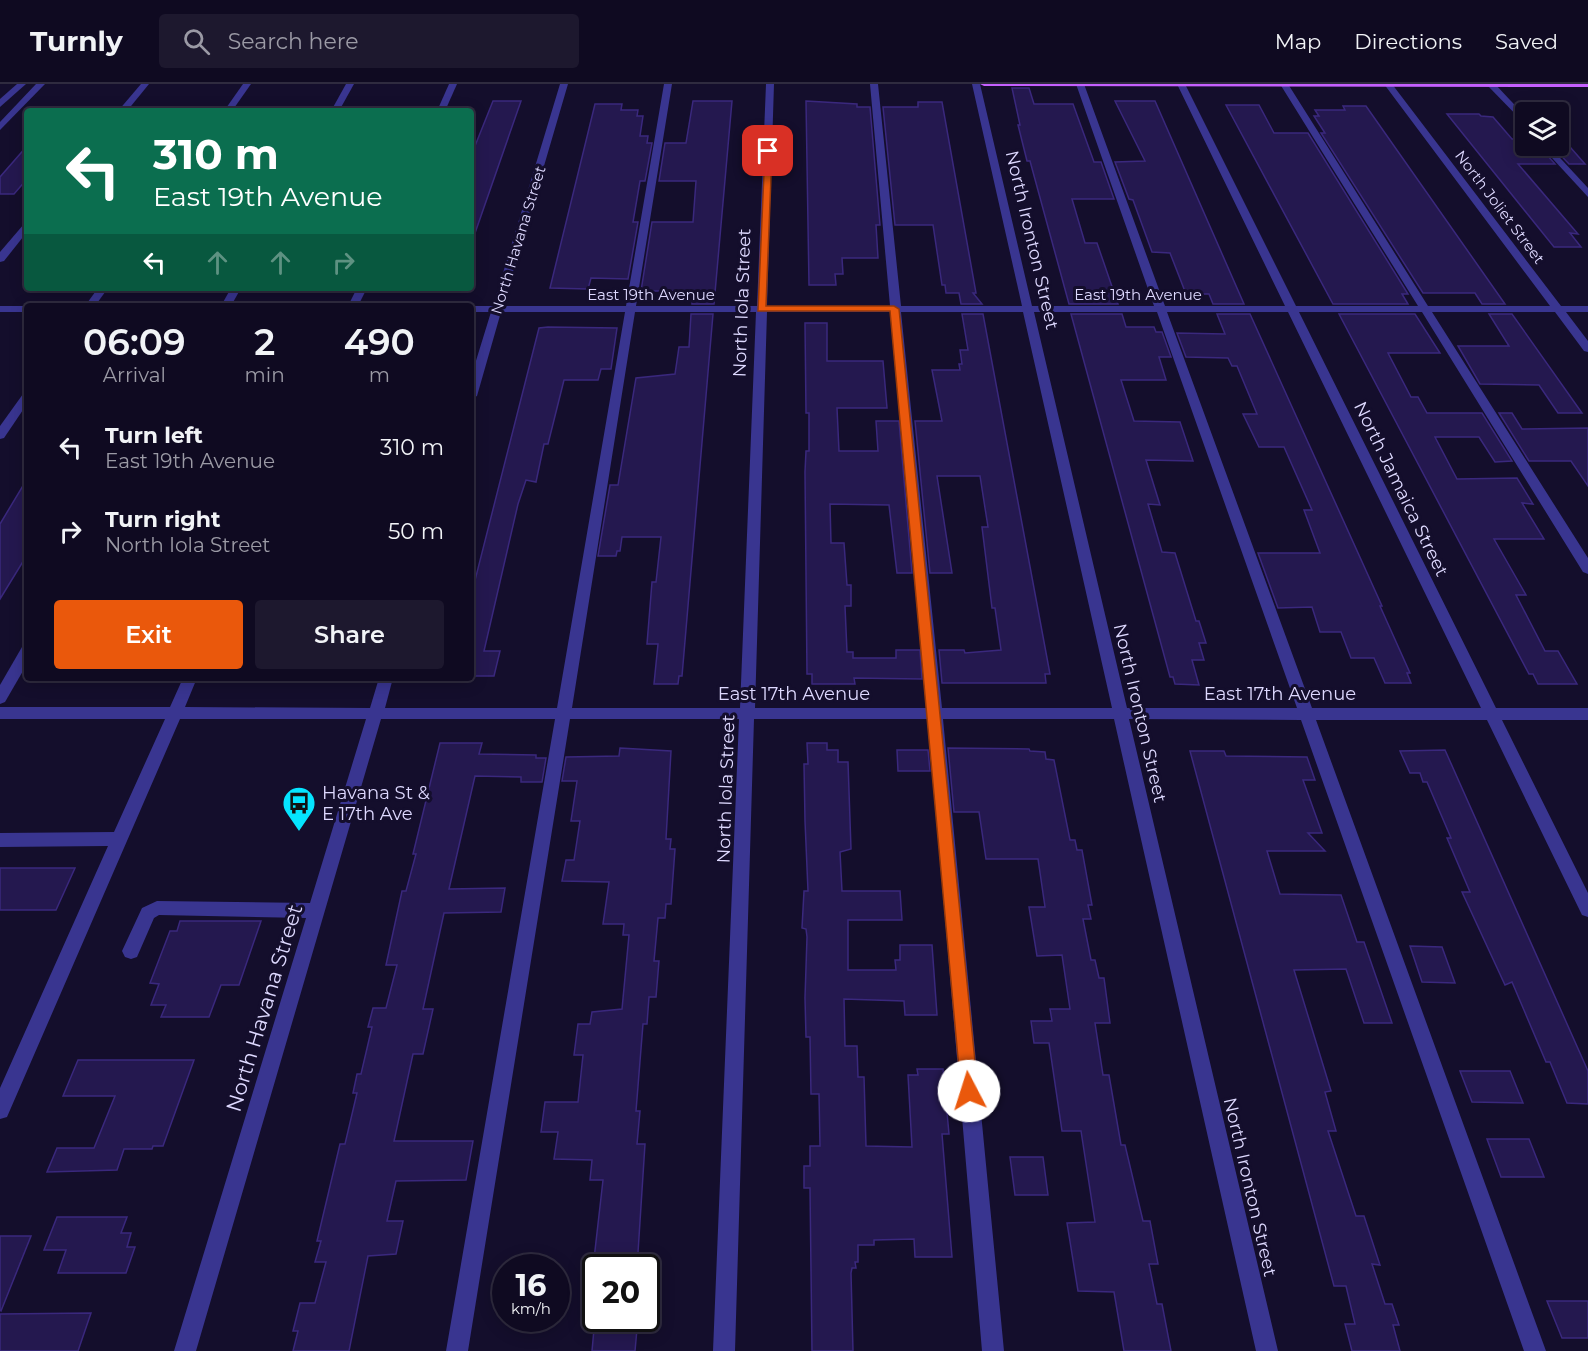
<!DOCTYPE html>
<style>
body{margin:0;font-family:Montserrat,sans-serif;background:#1d182e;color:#f1f3f6;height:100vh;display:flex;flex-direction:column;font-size:22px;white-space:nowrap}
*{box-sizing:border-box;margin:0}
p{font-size:20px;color:#9b9aa5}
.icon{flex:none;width:33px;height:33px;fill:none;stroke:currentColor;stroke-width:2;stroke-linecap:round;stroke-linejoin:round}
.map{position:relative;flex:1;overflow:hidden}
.panel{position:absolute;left:24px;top:219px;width:450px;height:378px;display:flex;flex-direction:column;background:#0f0a21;border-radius:6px;box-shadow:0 3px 15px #0003,0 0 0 2px #2f2b3f}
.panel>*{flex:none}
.guide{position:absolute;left:24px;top:24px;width:450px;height:183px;border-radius:6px;box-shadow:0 3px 15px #0003,0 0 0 2px #2f2b3f;background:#0b6e4f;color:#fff;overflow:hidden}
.tools{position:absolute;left:1515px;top:18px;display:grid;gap:12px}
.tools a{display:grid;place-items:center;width:54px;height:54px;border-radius:6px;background:#0f0a21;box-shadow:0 3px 15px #0003,0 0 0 2px #2f2b3f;font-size:30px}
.speed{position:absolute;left:492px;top:1170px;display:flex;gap:12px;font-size:30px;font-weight:700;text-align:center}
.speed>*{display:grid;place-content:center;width:78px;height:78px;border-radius:50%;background:#0f0a21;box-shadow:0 3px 15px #0003,0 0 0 2px #2f2b3f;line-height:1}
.speed small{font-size:15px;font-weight:400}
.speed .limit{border:3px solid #111;border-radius:9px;background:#fff;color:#111}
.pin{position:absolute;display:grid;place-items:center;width:51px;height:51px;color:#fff;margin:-26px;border-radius:12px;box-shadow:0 3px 9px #0006}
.me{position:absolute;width:66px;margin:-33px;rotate:355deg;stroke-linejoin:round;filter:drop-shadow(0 0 4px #0008)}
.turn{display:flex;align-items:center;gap:21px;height:126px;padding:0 30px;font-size:27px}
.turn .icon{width:78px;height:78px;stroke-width:2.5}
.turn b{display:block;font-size:42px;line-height:51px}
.lanes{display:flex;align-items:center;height:57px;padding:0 30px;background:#0003;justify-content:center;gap:30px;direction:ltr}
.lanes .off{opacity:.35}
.eta{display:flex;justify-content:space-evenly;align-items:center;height:102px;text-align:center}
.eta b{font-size:36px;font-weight:600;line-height:42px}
.primary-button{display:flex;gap:12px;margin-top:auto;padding:12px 30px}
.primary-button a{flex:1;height:69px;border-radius:6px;background:#ea580c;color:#fff;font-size:24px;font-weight:600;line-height:69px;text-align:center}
.primary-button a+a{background:#1d182e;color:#f1f3f6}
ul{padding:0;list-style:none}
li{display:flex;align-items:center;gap:18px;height:84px;padding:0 30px}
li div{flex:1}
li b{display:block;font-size:22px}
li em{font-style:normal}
header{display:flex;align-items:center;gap:36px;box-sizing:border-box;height:84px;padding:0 30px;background:#0f0a21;border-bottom:2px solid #2f2b3f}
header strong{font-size:28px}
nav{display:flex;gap:33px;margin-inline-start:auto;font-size:21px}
.search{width:420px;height:54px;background:#1d182e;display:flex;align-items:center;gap:15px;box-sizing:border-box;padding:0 21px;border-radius:6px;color:#9b9aa5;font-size:22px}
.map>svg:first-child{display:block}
.building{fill:#24184f;stroke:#3a287d;stroke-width:1.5}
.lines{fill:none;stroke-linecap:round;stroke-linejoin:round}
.minor{fill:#393590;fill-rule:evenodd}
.major{fill:#c560ff;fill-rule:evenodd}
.route{fill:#ea580c;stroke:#983908;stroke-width:1.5}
.labels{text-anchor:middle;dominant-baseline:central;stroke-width:6;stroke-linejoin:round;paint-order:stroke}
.far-street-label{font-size:15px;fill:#ded9ff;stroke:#140e2c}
.street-label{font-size:18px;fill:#ded9ff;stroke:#140e2c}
.poi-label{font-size:18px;fill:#ded9ff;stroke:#140e2c;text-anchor:start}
.near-street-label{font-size:21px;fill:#ded9ff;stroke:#140e2c}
</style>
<header>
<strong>Turnly</strong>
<div class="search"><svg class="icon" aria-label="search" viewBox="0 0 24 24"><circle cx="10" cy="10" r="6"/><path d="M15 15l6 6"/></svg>Search here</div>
<nav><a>Map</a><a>Directions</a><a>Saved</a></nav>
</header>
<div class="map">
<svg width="1588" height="1267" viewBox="0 0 1588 1267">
<rect width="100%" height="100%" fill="#140e2c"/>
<g class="building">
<path d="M1012 4H1029L1034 20H1073L1094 78H1101L1114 115H1072L1085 159H1097L1118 220H1069L1030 77H1027L1018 41H1020Z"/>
<path d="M493 17H521L474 152 471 151V72Z"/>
<path d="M693 17H732L714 220H692V207H641L652 138H693L696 97H659L665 59H686Z"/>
<path d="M806 17 857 20V23H870L880 141H876L878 174H842L843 190H835L836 201H809Z"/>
<path d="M1115 17H1155L1244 220H1213L1209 210H1186L1170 169 1152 168 1133 116 1129 115 1115 78 1145 77Z"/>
<path d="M918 18H942L976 209H973L982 220H961L959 209H946L945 201H942L933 141H895L883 23H918Z"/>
<path d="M595 20H622L621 26H638L637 32H643L640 52H648L647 59H652L645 97H640L633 138H638L628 195 591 194 588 205 550 204Z"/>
<path d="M1226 21H1259L1274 49H1308L1408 210H1402L1408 220H1333Z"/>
<path d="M1343 22H1366L1505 220H1482L1475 209H1423L1321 49H1325L1314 32H1319L1315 26H1345Z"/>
<path d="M1447 30H1479L1481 32 1493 33 1512 55H1526V62H1539L1555 80H1518L1578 150 1570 149 1581 163H1554Z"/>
<path d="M1558 55H1563L1585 80H1569L1552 62H1558Z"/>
<path d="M27 62V95L14 110H0V93Z"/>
<path d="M691 230H713L682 592H679L678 600H654L658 560H647L652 498H656L661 453H622L620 467H617L616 472H598L610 401H618L636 294 675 290 679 263H689Z"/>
<path d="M962 230H983L1050 590H1045L1046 599H942L939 566H964L965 569 1001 566 995 524H992L982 443H988L980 392H937L952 489H930L915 337H942L932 286H960L959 280H962L960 266H968Z"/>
<path d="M1071 230H1122L1126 243H1154L1156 248H1162L1171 273H1159L1166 296H1121L1134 337 1180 338 1193 377 1146 376 1160 421 1148 420 1162 468 1175 469 1196 537H1199L1206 559H1199L1204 576H1192L1199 601 1175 600 1173 593H1170Z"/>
<path d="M1217 230H1250L1382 522H1380L1410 589H1407L1411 599H1385L1374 574H1351L1341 548H1320L1312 523 1278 524 1258 469H1320L1304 426H1312L1284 363H1259L1243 330H1257L1237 282H1232L1228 274 1186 273 1177 249 1225 250Z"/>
<path d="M1339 230H1415L1440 269H1388L1411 313H1418L1427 329H1482L1512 377 1495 378 1479 353H1435L1457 395 1517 394 1533 420 1522 419 1544 455H1494L1526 511H1516L1545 567H1558L1577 600H1538L1533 590H1529Z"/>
<path d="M1489 230H1512L1582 329H1558L1539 301 1480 300 1458 262H1509Z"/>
<path d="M805 239H827V277H883L887 324H837L839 367H878L876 337H899L912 489H897L889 421 830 420 831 459H844L847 501H851V522H845L847 568H853V574H896V566H920L922 595 854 594 855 600H812V590H807L805 388 806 367H809V329H806Z"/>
<path d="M548 243 617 244 611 285H601L598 296H564L548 360H544L536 398 526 396 518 420 484 567H500L494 592H471V512L539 244Z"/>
<path d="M1499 329H1512L1522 345 1588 344V402L1571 377H1529Z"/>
<path d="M27 395V471L0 515V440Z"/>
<path d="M440 659H482L479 670 536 671V674H546L542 698H521V693L475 692 449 805 505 804 501 828 444 829 423 925H433L423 970H413L394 1057H473L466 1096 396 1097 387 1137H403L396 1170 368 1172 349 1267H293L298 1247H293L300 1219H315L326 1178H315L321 1157H317L340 1060H345L357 1009H353L357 990H361L372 943H368L373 924H386L397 881H386L402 807H406L416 770H413Z"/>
<path d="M807 659H827V666H838V678H848L851 765 840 768 842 807H900L902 836H848V886H896L895 876H900V861H932L937 931H905L904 917 844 915 845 962H857L858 993H864L866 1062 912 1063 908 991H918L917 985H943L949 1050H942L952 1173H915L914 1155 874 1156V1161H858V1178H855L856 1184H852L851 1189 853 1267H812L810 1104H804V1082H810V1062H820L819 1010H811L810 953H806L805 914 807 853 806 845 802 844 804 807H808L805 737 804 680H808Z"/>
<path d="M620 664 671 667 666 755H671L670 765H675L671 820H666L665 834H658L654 877H659L656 913H649L647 940H643L636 1027H640L637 1060H645L637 1184H593L603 1096H590L592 1076 554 1075 558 1048H541L545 1018H578L583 971H574L578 940H590L592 928 622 925 629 851H623L624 840H603L609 798 562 797 566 776H574L580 737H571L577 697H562L566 673 619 672Z"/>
<path d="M948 664 1029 665 1030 667 1045 668 1046 675 1054 676 1070 756H1075L1077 766H1082L1092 821H1088L1091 835H1083L1091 876H1095L1099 894H1104L1110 939H1095L1103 991H1109L1121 1061H1125L1143 1137H1150L1158 1180H1149L1157 1220H1162L1171 1267H1124L1114 1208 1078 1207 1067 1139 1095 1138 1081 1047H1062L1049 959H1034L1031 937H1052L1050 925H1070L1062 871 1037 872 1029 823H1045L1038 775H986L979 728H954Z"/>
<path d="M897 666H928L930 687H898Z"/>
<path d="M1445 666 1588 987V1020L1567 1019 1550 978H1546L1512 898 1505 901 1462 808H1470L1447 754H1451L1427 698H1423L1420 689H1410L1400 667Z"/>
<path d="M1190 667H1224L1226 672 1307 673 1315 696H1303L1322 749H1308L1325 767H1267L1280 810 1341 811 1357 858H1364L1392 939H1364L1346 885 1294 886 1331 1007 1325 1008 1336 1047H1328L1356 1132H1364L1380 1181 1372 1180 1385 1220H1392L1399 1241H1393L1400 1267H1352L1345 1240H1355L1346 1202H1334Z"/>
<path d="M0 784H75L56 826H0Z"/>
<path d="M180 837H261L239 901H221L209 933H161L166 921H151L159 900 150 899 170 847H177Z"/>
<path d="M1410 862 1442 863 1455 899 1422 898Z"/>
<path d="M78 976H194L163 1062H153L152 1065H124L117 1086 47 1088 57 1064H94L115 1012H63Z"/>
<path d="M1460 987H1510L1523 1019 1472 1018Z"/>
<path d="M1487 1055H1529L1544 1093H1501Z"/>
<path d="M1010 1073H1043L1048 1111H1015Z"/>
<path d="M57 1133H127L121 1149H131L127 1163H135L126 1189H58L66 1166H44Z"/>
<path d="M0 1152H31L1 1227 0 1226Z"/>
<path d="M1547 1217H1588V1254H1562Z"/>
<path d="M91 1229 78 1267H0V1230Z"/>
<path d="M595 1234H638L635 1267H592Z"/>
</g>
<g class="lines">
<g class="minor">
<path d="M17 0H26L0 23V15Z"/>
<path d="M36 0H45L0 46V38Z"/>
<path d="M141 0H149L127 27H118Z"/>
<path d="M243 0H251L232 27H224Z"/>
<path d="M346 0H354L339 27H331Z"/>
<path d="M449 0H457L445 27H437Z"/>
<path d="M560 0H568L503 222H626L664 0H672L636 222H757L766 0H774L767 222H890L870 0H878L901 222H1022L972 0H980L1032 222H1154L1076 0H1084L1165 222H1285L1177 0H1185L1296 222H1418L1280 0H1288L1428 222H1550L1384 0H1392L1561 222H1588V228H1566L1588 257V268L1584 267 1555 228H1432L1588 474V490L1583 488 1422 228H1299L1496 624H1588V636H1502L1588 809V833L1582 831 1487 636H1316L1546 1267H1524L1301 636 1129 635 1278 1267H1256L1114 635H943L1004 1267H982L928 635H754L735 1267H713L739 635H570L468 1267H446L555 635H381L196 1267H174L306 834 159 831 154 834 137 873 131 875 125 873 122 867 142 824 157 817 310 819 366 635H180L7 1033 0 1035V1004L108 762 0 763V749L114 748 165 635H0V623H170L183 594H197L185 623 370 624 379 594H393L385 624H557L625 228H501L477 312 471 315V293L491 228H471L470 222H493ZM635 228H756L740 624H572ZM767 228H891L927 624H755ZM901 228H1023L1112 624H942ZM1034 228H1157L1297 624H1127ZM1167 228H1288L1481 624H1312Z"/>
<path d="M1495 0 1526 33V41L1487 1Z"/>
<path d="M1541 62H1549L1588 104V113Z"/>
<path d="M27 139V148L4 177 0 178V168L24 140Z"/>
<path d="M98 204H108L95 222H85Z"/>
<path d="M231 204H241L231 222H221Z"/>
<path d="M357 204H367L358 222H348Z"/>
<path d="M0 222H28L27 228H0Z"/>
<path d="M27 309V320L4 354 0 355V342L23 310Z"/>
<path d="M27 562V580L5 618 0 620V601L22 563Z"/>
</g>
<path class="major" d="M980 0H1588V3L984 2Z"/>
</g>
<path class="route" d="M765 66 772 67 766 222H894L899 225 978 1007 976 1013 969 1016 963 1013 961 1007 890 227H758Z"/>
<defs>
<symbol id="bus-pin" viewBox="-11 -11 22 30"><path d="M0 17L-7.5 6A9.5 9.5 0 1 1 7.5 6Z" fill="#05e4ff" stroke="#140e2c"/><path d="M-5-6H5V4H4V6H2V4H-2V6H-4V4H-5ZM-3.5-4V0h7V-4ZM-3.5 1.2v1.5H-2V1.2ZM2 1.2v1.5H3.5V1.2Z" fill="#111"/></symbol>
</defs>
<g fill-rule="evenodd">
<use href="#bus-pin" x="280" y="700" width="38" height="52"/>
</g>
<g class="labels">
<g class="far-street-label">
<text transform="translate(1500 123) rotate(53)">North Joliet Street</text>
<text transform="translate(518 156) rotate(-73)">North Havana Street</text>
<text x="651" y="210">East 19th Avenue</text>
<text x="1138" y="210">East 19th Avenue</text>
</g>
<g class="street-label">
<text transform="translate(1032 156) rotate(77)">North Ironton Street</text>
<text transform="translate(742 219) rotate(-88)">North Iola Street</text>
<text transform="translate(1401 405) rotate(64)">North Jamaica Street</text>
<text x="794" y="610">East 17th Avenue</text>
<text x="1280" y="610">East 17th Avenue</text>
<text transform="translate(1140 629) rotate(77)">North Ironton Street</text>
<text transform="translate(726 705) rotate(-88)">North Iola Street</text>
<text transform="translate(1250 1103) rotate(77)">North Ironton Street</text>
</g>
<g class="poi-label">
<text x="322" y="709">Havana St &amp;<tspan x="322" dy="21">E 17th Ave</tspan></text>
</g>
<g class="near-street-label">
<text transform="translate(264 924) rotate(-73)">North Havana Street</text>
</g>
</g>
</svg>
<div class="tools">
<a><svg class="icon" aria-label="layers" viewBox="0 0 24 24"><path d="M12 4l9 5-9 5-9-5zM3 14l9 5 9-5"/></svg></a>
</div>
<div class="speed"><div>16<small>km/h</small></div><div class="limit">20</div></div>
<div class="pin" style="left:768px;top:67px;background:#d93025"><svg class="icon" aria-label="arrive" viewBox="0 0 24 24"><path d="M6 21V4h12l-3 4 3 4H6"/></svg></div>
<svg class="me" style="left:969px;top:1007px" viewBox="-20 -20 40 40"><circle r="19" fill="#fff"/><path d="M0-13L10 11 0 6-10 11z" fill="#ea580c"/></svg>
<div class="guide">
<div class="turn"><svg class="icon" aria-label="left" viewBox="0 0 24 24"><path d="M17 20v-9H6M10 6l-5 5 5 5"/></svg><div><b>310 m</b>East 19th Avenue</div></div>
<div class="lanes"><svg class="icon" aria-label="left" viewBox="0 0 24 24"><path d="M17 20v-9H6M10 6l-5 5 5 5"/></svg><svg class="icon off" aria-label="ahead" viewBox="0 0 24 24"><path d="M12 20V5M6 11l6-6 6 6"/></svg><svg class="icon off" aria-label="ahead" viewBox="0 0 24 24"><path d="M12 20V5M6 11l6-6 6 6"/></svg><svg class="icon off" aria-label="right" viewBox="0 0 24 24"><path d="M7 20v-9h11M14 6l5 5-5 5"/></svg></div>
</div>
<section class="panel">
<div class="eta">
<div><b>06:09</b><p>Arrival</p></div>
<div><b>2</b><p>min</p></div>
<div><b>490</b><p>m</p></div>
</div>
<ul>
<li><svg class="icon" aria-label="left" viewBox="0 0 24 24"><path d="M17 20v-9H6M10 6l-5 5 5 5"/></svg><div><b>Turn left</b><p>East 19th Avenue</p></div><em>310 m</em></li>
<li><svg class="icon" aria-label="right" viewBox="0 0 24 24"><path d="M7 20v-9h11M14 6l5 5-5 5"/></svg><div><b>Turn right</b><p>North Iola Street</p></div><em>50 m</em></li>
</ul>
<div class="primary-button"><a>Exit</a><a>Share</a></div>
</section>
</div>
